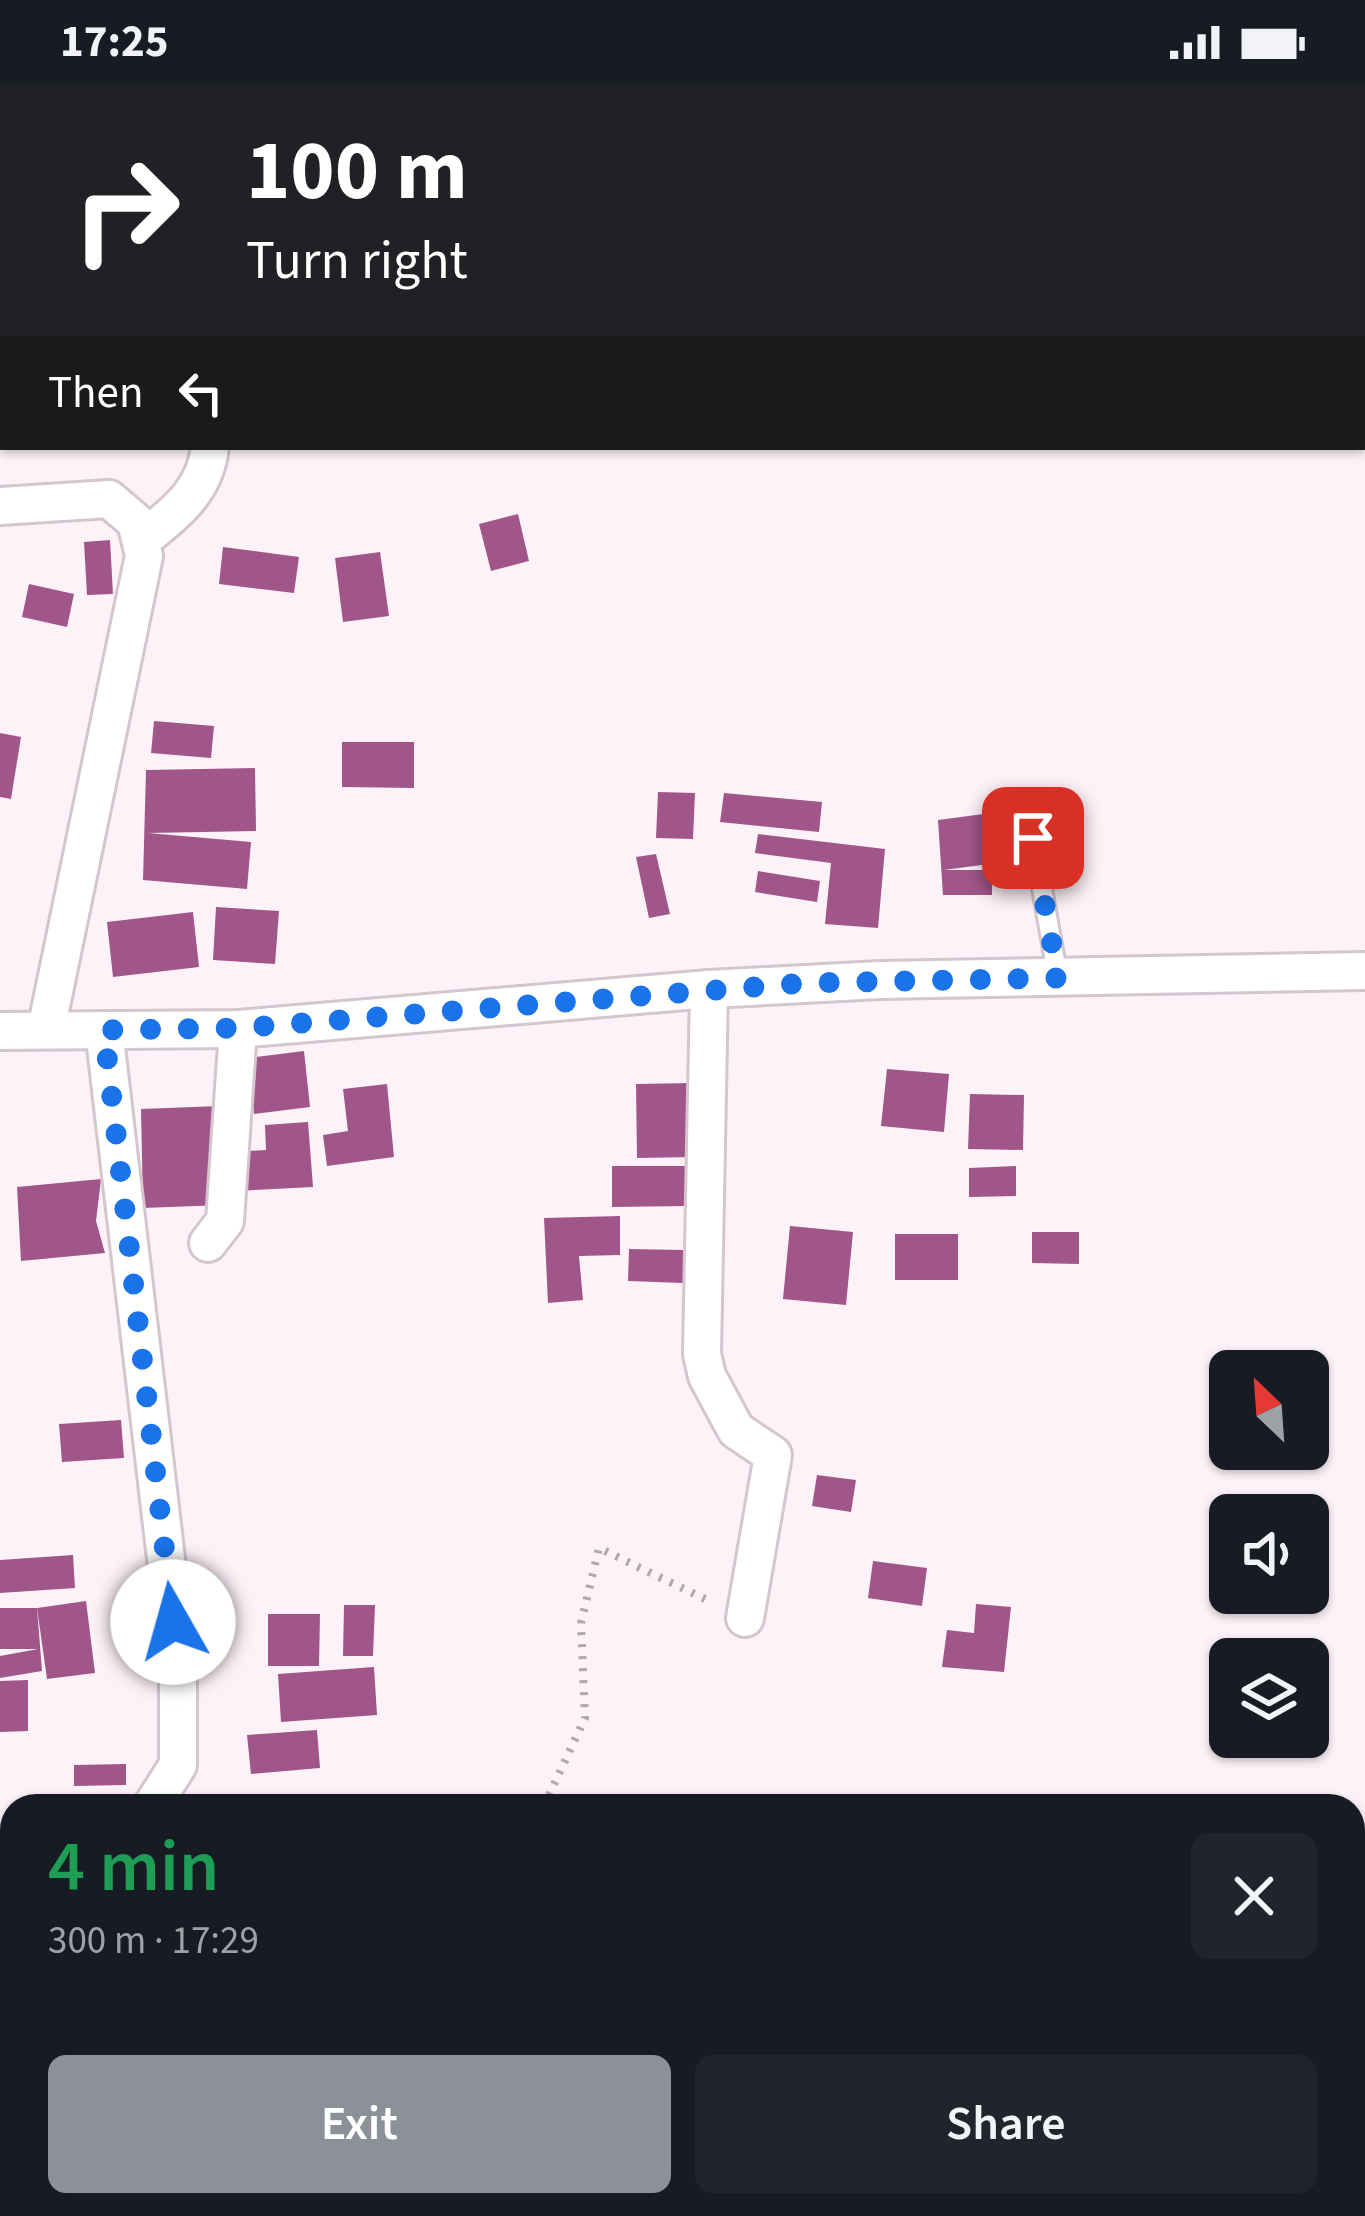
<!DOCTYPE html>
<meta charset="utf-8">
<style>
body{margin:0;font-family:"Source Sans 3",sans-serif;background:#20242c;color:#f1f3f6;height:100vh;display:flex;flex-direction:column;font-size:45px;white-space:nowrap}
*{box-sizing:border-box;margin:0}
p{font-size:39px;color:#9ea1a6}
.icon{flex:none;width:66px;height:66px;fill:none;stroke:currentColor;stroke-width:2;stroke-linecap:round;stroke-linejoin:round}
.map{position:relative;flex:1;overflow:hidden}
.sheet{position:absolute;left:0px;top:1710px;width:1365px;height:423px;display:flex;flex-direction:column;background:#171b24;border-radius:36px 36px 0 0;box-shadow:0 3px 9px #0004}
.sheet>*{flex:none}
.banner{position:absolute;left:0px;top:0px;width:1365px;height:366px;box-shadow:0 3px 9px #0004;background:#202124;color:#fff;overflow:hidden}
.needle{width:78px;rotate:335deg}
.controls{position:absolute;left:1209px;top:1266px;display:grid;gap:24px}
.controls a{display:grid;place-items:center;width:120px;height:120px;border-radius:18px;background:#171b24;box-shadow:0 3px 9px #0004;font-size:60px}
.pin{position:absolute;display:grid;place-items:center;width:102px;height:102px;color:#fff;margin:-51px;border-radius:24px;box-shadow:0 6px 18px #0006}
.me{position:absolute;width:132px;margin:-66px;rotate:353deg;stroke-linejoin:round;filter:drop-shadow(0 0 9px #0008)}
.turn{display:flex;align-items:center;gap:42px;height:252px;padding:0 48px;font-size:54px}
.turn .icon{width:156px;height:156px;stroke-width:2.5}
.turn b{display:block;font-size:84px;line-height:102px}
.then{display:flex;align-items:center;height:114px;padding:0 48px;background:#0003;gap:24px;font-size:45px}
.round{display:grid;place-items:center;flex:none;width:126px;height:126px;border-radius:18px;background:#20242c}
.head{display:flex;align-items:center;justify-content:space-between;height:204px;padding:0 48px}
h1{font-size:72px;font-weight:600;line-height:90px;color:#1e9e55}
.button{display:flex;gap:24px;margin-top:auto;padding:24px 48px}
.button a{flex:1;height:138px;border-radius:18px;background:#8c9099;color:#fff;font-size:48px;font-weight:600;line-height:138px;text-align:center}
.button a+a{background:#20242c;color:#f1f3f6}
.status{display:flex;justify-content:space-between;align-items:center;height:84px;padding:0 60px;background:#171b24;direction:ltr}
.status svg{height:33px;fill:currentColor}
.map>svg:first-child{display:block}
.building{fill:#a15689}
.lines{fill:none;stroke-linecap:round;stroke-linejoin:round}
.service-casing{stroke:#d4c5ce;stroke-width:24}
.minor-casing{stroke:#d4c5ce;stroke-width:42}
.path{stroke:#b1a8ad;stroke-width:8;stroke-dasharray:3 9;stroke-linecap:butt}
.service{stroke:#fff;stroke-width:18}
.minor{stroke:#fff;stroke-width:36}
.route{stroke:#1a73e8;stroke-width:21;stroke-dasharray:0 37.8}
</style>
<div class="status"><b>17:25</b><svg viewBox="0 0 49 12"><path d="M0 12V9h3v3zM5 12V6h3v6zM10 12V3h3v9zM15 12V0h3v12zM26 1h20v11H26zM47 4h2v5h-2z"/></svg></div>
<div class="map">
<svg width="1365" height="2132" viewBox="0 0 1365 2132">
<rect width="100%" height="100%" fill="#fef2f9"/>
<g class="building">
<path d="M518 430 529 477 491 487 479 440Z"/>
<path d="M110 456 113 510 87 511 84 458Z"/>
<path d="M223 463 299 473 294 509 219 500Z"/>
<path d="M380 468 389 532 343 538 335 474Z"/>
<path d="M29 500 74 510 67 543 22 533Z"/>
<path d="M154 637 214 642 211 674 151 669Z"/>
<path d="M0 649 21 653 11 715 0 713Z"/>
<path d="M342 658H414V704L342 703Z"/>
<path d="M255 684 256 747 148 749 251 758 247 805 143 796 146 686Z"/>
<path d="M658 708 695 709 693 755 656 754Z"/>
<path d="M724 709 822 718 819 748 720 738Z"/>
<path d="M991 729 997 779 944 786H992V811H943L938 736Z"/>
<path d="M758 750 885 765 878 844 825 840 831 779 755 769Z"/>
<path d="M656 770 670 830 649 834 636 773Z"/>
<path d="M758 787 820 797 817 818 755 808Z"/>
<path d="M216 823 279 827 275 880 213 876Z"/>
<path d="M193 828 199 883 113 893 107 838Z"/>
<path d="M304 967 310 1023 254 1030 247 974Z"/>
<path d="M887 985 949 990 944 1048 881 1042Z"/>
<path d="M693 999 694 1073 637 1074 636 1000Z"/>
<path d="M387 1000 394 1073 327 1082 323 1051 348 1047 343 1005Z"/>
<path d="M970 1010 1024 1011 1023 1066 968 1065Z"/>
<path d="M219 1022 222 1121 143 1124 141 1025Z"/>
<path d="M308 1038 313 1103 235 1107 233 1068 266 1066 265 1041Z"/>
<path d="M612 1082H687V1122L612 1123Z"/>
<path d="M1016 1082V1112L969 1113V1084Z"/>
<path d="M101 1095 96 1137 105 1169 21 1177 17 1103Z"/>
<path d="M620 1132V1171L579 1172 583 1216 548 1219 544 1134Z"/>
<path d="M790 1142 853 1148 846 1221 783 1215Z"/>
<path d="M1032 1148H1079V1180L1032 1179Z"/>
<rect x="895" y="1150" width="63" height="46"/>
<path d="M629 1165 684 1166 683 1199 628 1197Z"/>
<path d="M121 1336 124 1374 62 1378 59 1340Z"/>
<path d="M817 1391 856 1396 851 1428 812 1422Z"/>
<path d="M73 1471 75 1504 0 1509V1476Z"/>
<path d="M873 1477 927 1484 922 1522 868 1514Z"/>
<path d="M86 1517 95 1589 47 1595 37 1524Z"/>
<path d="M976 1520 1011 1523 1004 1588 942 1583 947 1546 974 1549Z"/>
<path d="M344 1521H375L373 1572H343Z"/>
<path d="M0 1524H37L42 1587 0 1594V1572L38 1565H0Z"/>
<path d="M268 1530H320L319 1582H268Z"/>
<path d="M374 1583 377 1631 281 1638 278 1590Z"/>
<path d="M28 1596V1647L0 1648V1597Z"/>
<path d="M317 1646 320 1684 251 1690 247 1651Z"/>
<path d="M126 1680V1701L74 1702V1681Z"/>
<path d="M1353 2054 1365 2055V2099L1353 2098Z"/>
<path d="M1130 2121H1205V2132H1131Z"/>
</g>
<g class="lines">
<defs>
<path id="service" d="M1033 754 1058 894"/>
<g id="minor">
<path d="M0 137 3 136"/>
<path d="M0 422 109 415 136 438 144 472 46 946"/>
<path d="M142 456C175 429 205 408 210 363"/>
<path d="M709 905 880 896 1365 887"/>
<path d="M104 946 178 1577V1681L152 1722"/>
<path d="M0 947 238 945 709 905 702 1270 707 1292 736 1346 773 1371 745 1534"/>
<path d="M208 1159 225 1137 238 945"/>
<path d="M0 1761 12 1760"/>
</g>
</defs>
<use href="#service" class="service-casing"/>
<use href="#minor" class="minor-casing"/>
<g class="path">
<path d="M544 1722 585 1634 581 1539 599 1464 711 1518"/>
<path d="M201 2132 207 2121"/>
</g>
<use href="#service" class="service"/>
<use href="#minor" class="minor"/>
</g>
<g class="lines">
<path class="route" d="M173 1538 104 946 238 944 805 899 1058 894 1033 754"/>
</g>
</svg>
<div class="controls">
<a><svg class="needle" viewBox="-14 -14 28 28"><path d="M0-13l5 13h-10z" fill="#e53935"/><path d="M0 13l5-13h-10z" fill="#9ea1a6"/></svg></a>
<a><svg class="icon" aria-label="sound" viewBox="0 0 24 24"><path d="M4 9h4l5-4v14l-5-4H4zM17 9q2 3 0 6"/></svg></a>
<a><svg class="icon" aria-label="layers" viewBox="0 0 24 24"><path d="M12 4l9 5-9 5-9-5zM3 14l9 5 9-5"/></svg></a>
</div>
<div class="pin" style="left:1033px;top:754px;background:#d93025"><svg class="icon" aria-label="arrive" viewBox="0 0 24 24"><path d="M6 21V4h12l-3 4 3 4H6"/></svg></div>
<svg class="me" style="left:173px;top:1538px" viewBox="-20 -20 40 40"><circle r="19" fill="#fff"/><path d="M0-13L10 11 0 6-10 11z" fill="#1a73e8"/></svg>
<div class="banner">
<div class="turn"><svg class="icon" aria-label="right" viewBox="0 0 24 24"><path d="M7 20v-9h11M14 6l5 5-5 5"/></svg><div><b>100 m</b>Turn right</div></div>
<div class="then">Then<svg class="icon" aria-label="left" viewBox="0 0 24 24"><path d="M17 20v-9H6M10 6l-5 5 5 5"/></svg></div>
</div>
<section class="sheet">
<div class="head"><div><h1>4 min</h1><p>300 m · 17:29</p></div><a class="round"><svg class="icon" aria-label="close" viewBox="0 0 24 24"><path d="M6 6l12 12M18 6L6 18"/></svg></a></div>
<div class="button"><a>Exit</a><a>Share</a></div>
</section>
</div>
